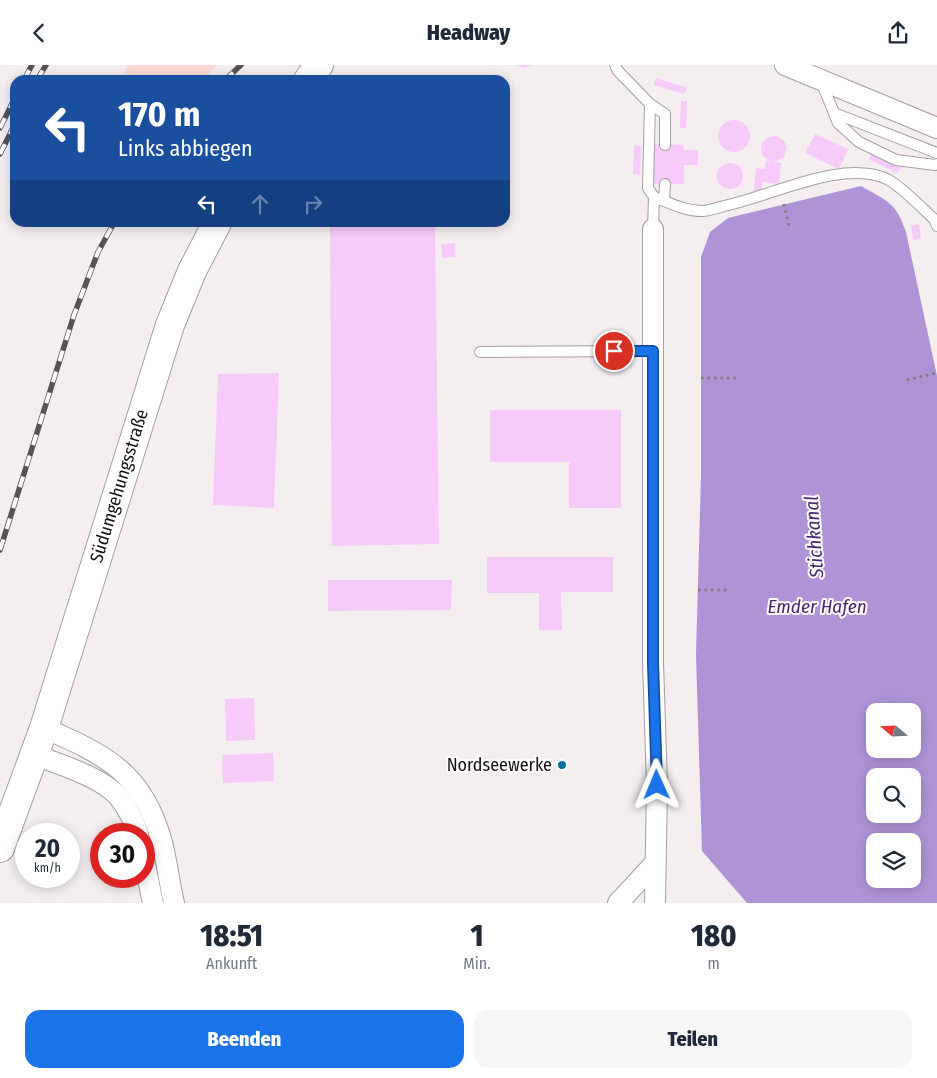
<!DOCTYPE html>
<html lang="de">
<meta charset="utf-8">
<style>
body{margin:0;font-family:"Fira Sans Condensed",sans-serif;background:#f6f6f7;color:#1f2937;height:100vh;display:flex;flex-direction:column;font-size:19px;white-space:nowrap}
*{box-sizing:border-box;margin:0}
p{font-size:16px;color:#747a83}
.icon{flex:none;width:28px;height:28px;fill:none;stroke:currentColor;stroke-width:2;stroke-linecap:round;stroke-linejoin:round}
.map{position:relative;height:838px;overflow:hidden}
.sheet{display:flex;flex-direction:column;background:#fff;flex:1}
.sheet>*{flex:none}
.top-card{position:absolute;left:10px;top:10px;width:500px;height:152px;border-radius:15px;box-shadow:0 2px 12px #0003;background:#1a4fa0;color:#fff;overflow:hidden}
.needle{width:32px;rotate:289deg}
.tools{position:absolute;left:866px;top:638px;display:grid;gap:10px}
.tools a{display:grid;place-items:center;width:55px;height:55px;border-radius:10px;background:#fff;box-shadow:0 2px 12px #0003;font-size:25px}
.speed{position:absolute;left:15px;top:758px;display:flex;gap:10px;font-size:25px;font-weight:700;text-align:center}
.speed>*{display:grid;place-content:center;width:65px;height:65px;border-radius:50%;background:#fff;box-shadow:0 2px 12px #0003;line-height:1}
.speed small{font-size:12px;font-weight:400}
.speed .limit{border:8px solid #d22;background:#fff;color:#111}
.pin{position:absolute;display:grid;place-items:center;width:42px;height:42px;color:#fff;margin:-21px;border:2px solid #fff;border-radius:50%;box-shadow:0 1px 5px #0007}
.me{position:absolute;width:55px;margin:-28px;rotate:359deg;stroke-linejoin:round;filter:drop-shadow(0 0 4px #0008)}
.turn{display:flex;align-items:center;gap:18px;height:105px;padding:0 25px;font-size:22px}
.turn .icon{width:65px;height:65px;stroke-width:2.5}
.turn b{display:block;font-size:35px;line-height:42px}
.lanes{display:flex;align-items:center;height:48px;padding:0 25px;background:#0003;justify-content:center;gap:25px;direction:ltr}
.lanes .off{opacity:.35}
.eta{display:flex;justify-content:space-evenly;align-items:center;height:85px;text-align:center}
.eta b{font-size:30px;font-weight:800;line-height:35px}
.button{display:flex;gap:10px;margin-top:auto;padding:10px 25px}
.button a{flex:1;height:58px;border-radius:15px;background:#1a73e8;color:#fff;font-size:20px;font-weight:800;line-height:58px;text-align:center}
.button a+a{background:#f6f6f7;color:#1f2937}
header{display:flex;justify-content:space-between;align-items:center;height:65px;padding:0 25px;background:#fff;font-size:22px;font-weight:800}
.map>svg:first-child{display:block}
.green{fill:#fbdad4}
.water{fill:#ae94d7;fill-rule:evenodd}
.building{fill:#f6caf9}
.lines{fill:none;stroke-linecap:round;stroke-linejoin:round}
.service-casing{stroke:#a59fa2;stroke-width:12}
.minor-casing{stroke:#a59fa2;stroke-width:22}
.secondary-casing{stroke:#a59fa2;stroke-width:30}
.path{stroke:#837f81;stroke-width:3;stroke-dasharray:2.5 4;stroke-linecap:butt}
.service{stroke:#fff;stroke-width:10}
.minor{stroke:#fff;stroke-width:20}
.secondary{stroke:#fff;stroke-width:28}
.rail-casing{stroke:#565355;stroke-width:5.5}
.rail{stroke:#fffdfe;stroke-width:4;stroke-dasharray:11;stroke-linecap:butt}
.route-casing{stroke:#114b97;stroke-width:12}
.route{stroke:#1a73e8;stroke-width:9}
.poi-dot{fill:#00729c;stroke:#fffdfe;stroke-width:2}
.labels{text-anchor:middle;dominant-baseline:central;stroke-width:4;stroke-linejoin:round;paint-order:stroke}
.street-label{font-size:18px;fill:#131112;stroke:#fffdfe}
.poi-label{font-size:18px;fill:#131112;stroke:#fffdfe;text-anchor:end}
.water-label{font-size:19px;font-style:italic;fill:#482472;stroke:#fffdfe}
</style>
<header><svg class="icon" aria-label="back" viewBox="0 0 24 24"><path d="M15 5l-7 7 7 7"/></svg>Headway<svg class="icon" aria-label="share" viewBox="0 0 24 24"><path d="M12 15V3M7 8l5-5 5 5M5 13v7h14v-7"/></svg></header>
<div class="map">
<svg width="937" height="838" viewBox="0 0 937 838">
<rect width="100%" height="100%" fill="#f4eef1"/>
<path class="green" d="M127 0H218L202 15H124L123 13Z"/>
<path class="water" d="M861 121C887 136 896 137 906 167L937 311V838H747L702 786 696 590 701 410V192L710 167 728 153ZM875 646H912V684H875ZM875 711H912V749H875ZM875 776H912V814H875Z"/>
<g class="building">
<path d="M516 0H533L525 3Z"/>
<path d="M656 13 687 23 684 29 654 20Z"/>
<path d="M681 36H687L686 63H680Z"/>
<circle cx="734" cy="71" r="16"/>
<path d="M815 69 848 84 839 104 805 88Z"/>
<path d="M777 71 784 76 787 82 784 92 774 97 781 98 779 119 762 117 761 127 754 126 756 103 765 104 766 96 773 97 768 95 762 90 761 82 762 78 769 72Z"/>
<path d="M649 79 683 80 684 85H698V100H684V119H649Z"/>
<path d="M634 80 641 81 640 110 633 109Z"/>
<path d="M871 89 901 102 897 108 869 94Z"/>
<circle cx="730" cy="111" r="13"/>
<path d="M330 158H435L439 479 332 481Z"/>
<path d="M919 159 921 174 913 175 911 161Z"/>
<path d="M455 178 456 192 442 193 441 179Z"/>
<path d="M279 308 274 443 213 440 218 309Z"/>
<path d="M490 345H621V443H569V397H490Z"/>
<path d="M487 492H613V527H561L562 565H539V528H487Z"/>
<path d="M328 515H452L451 545 328 546Z"/>
<path d="M254 633 255 675 226 676 225 634Z"/>
<path d="M273 688 274 716 223 718 222 690Z"/>
</g>
<g class="lines">
<defs>
<g id="service">
<path d="M615 0 618 6 650 39 665 49V80"/>
<path d="M821 16 838 58 859 77 896 95 935 100 937 99"/>
<path d="M650 39 648 123 654 132 653 164"/>
<path d="M834 48 937 88"/>
<path d="M654 132C670 138 685 146 702 146 710 146 720 142 728 140 774 130 842 94 887 114 901 121 922 143 934 154L937 161"/>
<path d="M664 135 665 119"/>
<path d="M480 287 653 286"/>
</g>
<g id="minor">
<path d="M785 0 937 63"/>
<path d="M653 164V598L657 720 655 838"/>
<path d="M44 663C104 689 142 707 161 774 167 795 169 817 174 838"/>
<path d="M35 690C59 699 101 712 118 731 127 742 134 756 138 769"/>
<path d="M144 795 153 838"/>
<path d="M618 838 655 798"/>
</g>
<g id="secondary">
<path d="M308 15 319 0"/>
<path d="M0 783 44 663 170 260 192 206 217 158"/>
</g>
</defs>
<use href="#service" class="service-casing"/>
<use href="#minor" class="minor-casing"/>
<use href="#secondary" class="secondary-casing"/>
<g class="path">
<path d="M784 139 789 161"/>
<path d="M701 313H738"/>
<path d="M907 315 936 308"/>
<path d="M698 525H727"/>
</g>
<use href="#service" class="service"/>
<use href="#minor" class="minor"/>
<use href="#secondary" class="secondary"/>
<defs>
<g id="rail">
<path d="M24 15 32 0"/>
<path d="M37 15 46 0"/>
<path d="M225 15 241 0"/>
<path d="M0 63 15 33"/>
<path d="M0 89 15 59"/>
<path d="M0 485 74 250 98 187 114 158"/>
</g>
</defs>
<use href="#rail" class="rail-casing"/>
<use href="#rail" class="rail"/>
</g>
<g class="lines">
<defs>
<path id="route" d="M614 286H653V598L657 720"/>
</defs>
<use href="#route" class="route-casing"/>
<use href="#route" class="route"/>
</g>
<circle class="poi-dot" cx="562" cy="700" r="5"/>
<g class="labels">
<g class="street-label">
<text transform="translate(119 421) rotate(-73)">Südumgehungsstraße</text>
</g>
<g class="poi-label">
<text x="552" y="700">Nordseewerke</text>
</g>
<g class="water-label">
<text transform="translate(814 472) rotate(-94)">Stichkanal</text>
<text x="817" y="541">Emder Hafen</text>
</g>
</g>
</svg>
<div class="tools">
<a><svg class="needle" viewBox="-14 -14 28 28"><path d="M0-13l5 13h-10z" fill="#e53935"/><path d="M0 13l5-13h-10z" fill="#747a83"/></svg></a>
<a><svg class="icon" aria-label="search" viewBox="0 0 24 24"><circle cx="10" cy="10" r="6"/><path d="M15 15l6 6"/></svg></a>
<a><svg class="icon" aria-label="layers" viewBox="0 0 24 24"><path d="M12 4l9 5-9 5-9-5zM3 14l9 5 9-5"/></svg></a>
</div>
<div class="speed"><div>20<small>km/h</small></div><div class="limit">30</div></div>
<div class="pin" style="left:614px;top:286px;background:#d93025"><svg class="icon" aria-label="arrive" viewBox="0 0 24 24"><path d="M6 21V4h12l-3 4 3 4H6"/></svg></div>
<svg class="me" style="left:657px;top:720px" viewBox="-20 -20 40 40"><path d="M0-17L14 15 0 8-14 15z" fill="#1a73e8" stroke="#fff" stroke-width="4"/></svg>
<div class="top-card">
<div class="turn"><svg class="icon" aria-label="left" viewBox="0 0 24 24"><path d="M17 20v-9H6M10 6l-5 5 5 5"/></svg><div><b>170 m</b>Links abbiegen</div></div>
<div class="lanes"><svg class="icon" aria-label="left" viewBox="0 0 24 24"><path d="M17 20v-9H6M10 6l-5 5 5 5"/></svg><svg class="icon off" aria-label="ahead" viewBox="0 0 24 24"><path d="M12 20V5M6 11l6-6 6 6"/></svg><svg class="icon off" aria-label="right" viewBox="0 0 24 24"><path d="M7 20v-9h11M14 6l5 5-5 5"/></svg></div>
</div>
</div>
<section class="sheet">
<div class="eta">
<div><b>18:51</b><p>Ankunft</p></div>
<div><b>1</b><p>Min.</p></div>
<div><b>180</b><p>m</p></div>
</div>
<div class="button"><a>Beenden</a><a>Teilen</a></div>
</section>
